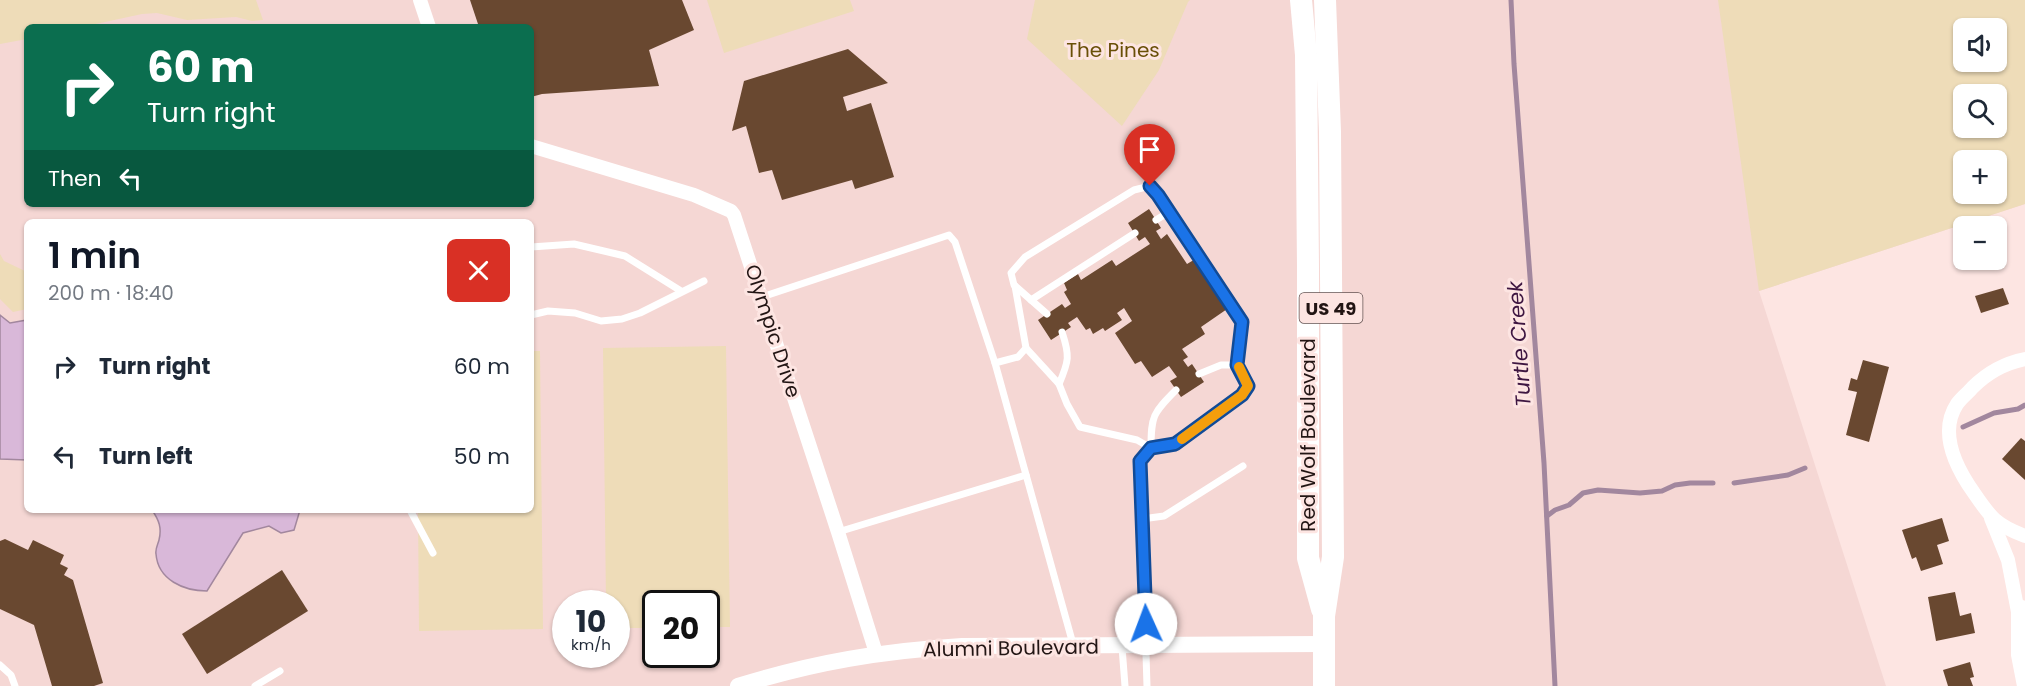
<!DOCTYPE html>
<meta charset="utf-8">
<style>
body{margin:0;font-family:Poppins,sans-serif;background:#f2f2f3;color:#1f2937;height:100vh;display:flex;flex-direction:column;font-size:22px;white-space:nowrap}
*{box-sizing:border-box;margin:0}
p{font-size:20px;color:#747a83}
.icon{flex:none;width:33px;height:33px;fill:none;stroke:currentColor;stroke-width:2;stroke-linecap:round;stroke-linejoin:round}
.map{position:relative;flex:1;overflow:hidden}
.drawer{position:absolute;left:24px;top:219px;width:510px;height:294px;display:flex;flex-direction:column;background:#fff;border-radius:9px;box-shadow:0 2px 4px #0004}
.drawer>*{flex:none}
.guide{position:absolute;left:24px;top:24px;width:510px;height:183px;border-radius:9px;box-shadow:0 2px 4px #0004;background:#0b6e4f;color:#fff;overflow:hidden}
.tools{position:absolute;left:1953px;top:18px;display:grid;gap:12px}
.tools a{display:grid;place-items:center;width:54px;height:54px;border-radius:9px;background:#fff;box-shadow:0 2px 4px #0004;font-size:30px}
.speed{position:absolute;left:552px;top:590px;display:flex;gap:12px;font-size:30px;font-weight:700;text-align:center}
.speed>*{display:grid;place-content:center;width:78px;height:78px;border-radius:50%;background:#fff;box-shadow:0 2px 4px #0004;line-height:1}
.speed small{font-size:15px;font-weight:400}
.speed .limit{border:3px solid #111;border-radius:9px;background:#fff;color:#111}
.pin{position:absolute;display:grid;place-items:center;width:51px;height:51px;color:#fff;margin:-62px -26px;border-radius:50% 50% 50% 0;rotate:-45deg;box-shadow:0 0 6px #0007}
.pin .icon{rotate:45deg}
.me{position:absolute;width:66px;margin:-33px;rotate:358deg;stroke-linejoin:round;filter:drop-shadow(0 0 4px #0008)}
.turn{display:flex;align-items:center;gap:21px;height:126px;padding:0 24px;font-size:27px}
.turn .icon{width:78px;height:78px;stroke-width:2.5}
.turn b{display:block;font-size:42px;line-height:51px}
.then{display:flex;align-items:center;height:57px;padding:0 24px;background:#0003;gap:12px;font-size:22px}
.round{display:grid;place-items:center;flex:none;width:63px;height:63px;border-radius:9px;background:#f2f2f3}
.overview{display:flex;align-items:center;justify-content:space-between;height:102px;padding:0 24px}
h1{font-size:36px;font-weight:600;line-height:45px;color:#111827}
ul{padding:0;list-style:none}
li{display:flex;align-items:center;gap:18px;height:90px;padding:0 24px}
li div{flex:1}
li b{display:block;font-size:22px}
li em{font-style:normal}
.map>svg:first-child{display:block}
.built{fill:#f5d7d4;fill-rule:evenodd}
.green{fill:#eedcb8;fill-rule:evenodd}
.water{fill:#d9b8d9;stroke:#a2879e;stroke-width:1.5}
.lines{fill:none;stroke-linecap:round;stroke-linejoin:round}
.stream{stroke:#a2879e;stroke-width:5}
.building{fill:#694830}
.service{stroke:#fff;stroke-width:7}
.minor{stroke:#fff;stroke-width:14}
.tertiary{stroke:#fff;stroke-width:16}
.trunk{stroke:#fff;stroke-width:22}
.route-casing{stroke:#114b97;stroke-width:15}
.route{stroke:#1a73e8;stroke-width:10}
.slow{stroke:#f59e0b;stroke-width:10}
.labels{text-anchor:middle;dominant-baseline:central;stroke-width:6;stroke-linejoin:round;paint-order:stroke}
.shield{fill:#fde5e2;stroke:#645352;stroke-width:1.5}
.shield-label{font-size:18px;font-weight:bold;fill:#221514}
.park-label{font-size:20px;fill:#694f07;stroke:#fde5e2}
.street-label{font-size:20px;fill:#221514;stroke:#fde5e2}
.water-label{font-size:21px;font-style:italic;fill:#3e1641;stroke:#fde5e2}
</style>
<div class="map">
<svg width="2025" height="686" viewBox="0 0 2025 686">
<rect width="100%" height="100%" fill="#fde5e2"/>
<path class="built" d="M0 0H2025V204L1759 291 1886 686H0ZM27 27H531V204H27ZM1964 28H1996V62H1964ZM1964 94H1996V128H1964ZM1964 160H1996V194H1964ZM27 222H531V510H27ZM566 603H616V654H566ZM656 603H706V654H656Z"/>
<g class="green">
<path d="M0 0H256L263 20 252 21 236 17 187 20 157 13 142 14 82 27H27V39L0 44Z"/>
<path d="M707 0H850L854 11 724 53Z"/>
<path d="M1035 0H1190L1188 2 1159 70 1122 126 1027 39Z"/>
<path d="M1718 0H2025V204L1759 291ZM1996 28V62H1964V28ZM1996 94V128H1964V94ZM1996 160V194H1964V160Z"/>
<path d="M0 254 4 261 25 271 27 309 13 312 0 299Z"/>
<path d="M726 346 730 627H707L706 603H656L655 628H617L616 603H606L603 348Z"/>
<path d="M531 351H540L543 629 419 631 418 510H531Z"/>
</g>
<g class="water">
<path d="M0 315 10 323 27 320V460L0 459Z"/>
<path d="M152 510H300L294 530 281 533 269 526 243 533 207 591C184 591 158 580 156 554 155 549 158 544 159 540 162 528 159 520 152 510Z"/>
</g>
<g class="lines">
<g class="stream">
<path d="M1511 0 1514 64 1544 463 1555 686"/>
<path d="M1963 427 1994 413 2018 409 2025 405"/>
<path d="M1734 483 1788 475 1805 468"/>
<path d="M1547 516 1555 510 1569 505 1583 493 1598 490 1640 493 1662 491 1675 485 1690 483H1713"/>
</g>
</g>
<g class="building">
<path d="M470 0H682L694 30 649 50 659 86 542 94 531 97V27H479Z"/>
<path d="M848 49 888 83 843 97 847 111 871 103 894 177 855 189 852 180 782 200 772 170 759 173 746 126 732 131 744 81Z"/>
<path d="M1149 209 1161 228 1156 231 1161 239 1167 234 1187 264 1197 258 1230 307 1201 327 1205 334 1182 349 1188 357 1183 360 1188 367 1192 364 1204 382 1181 397 1170 381 1177 377 1169 366 1152 377 1141 361 1135 364 1115 333 1132 321 1124 308 1117 313 1122 320 1105 331 1103 328 1093 334 1090 328 1086 330 1077 317 1068 323 1071 327 1051 340 1038 320 1062 304 1065 308 1071 304 1064 292 1067 290 1064 283 1078 274 1081 280 1112 260 1116 266 1150 244 1145 237 1139 241 1128 223Z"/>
<path d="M2003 288 2009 304 1981 313 1975 296Z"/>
<path d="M1863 360 1889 367 1869 442 1846 435 1857 392 1848 390 1851 378 1857 380Z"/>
<path d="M2021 438 2025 441V480L2002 459Z"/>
<path d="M1942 518 1949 541 1937 545 1943 564 1921 571 1916 557 1912 559 1902 530Z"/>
<path d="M5 539 28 550 33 540 64 555 60 564 68 568 64 575 73 580 103 683 94 686H52L34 625 0 609V541Z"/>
<path d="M282 570 308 611 207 674 182 634Z"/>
<path d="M1955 592 1960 616 1971 613 1975 633 1936 641 1928 597Z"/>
<path d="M1970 662 1974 677 1970 678 1973 686H1948L1943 670Z"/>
</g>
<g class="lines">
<g class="service">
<path d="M1156 220 1169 212"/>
<path d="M531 247 574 244 625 256 681 291"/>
<path d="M1015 286 1026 348 1018 357 995 363 1073 644"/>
<path d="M762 297 949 235 955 242 995 363"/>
<path d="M1031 300 1135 233"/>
<path d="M1047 314 1014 285 1011 273 1025 257 1134 190 1150 186 1158 195 1242 322 1237 365"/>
<path d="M531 315 548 311 575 313 601 321 622 319 640 313 704 281"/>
<path d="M1062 332C1070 356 1069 361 1059 384L1067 404 1080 427 1137 440 1151 448 1175 444 1242 395 1248 386 1237 365H1221L1199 374"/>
<path d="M1026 348 1059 384"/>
<path d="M410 510 433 553"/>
<path d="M1142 519 1164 516 1243 466"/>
<path d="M838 532 1026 475"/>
<path d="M1122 647 1125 686"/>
<path d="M0 665 11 675 15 686"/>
<path d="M255 686 280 671"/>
<path d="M1147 686 1140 461 1151 448C1151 416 1153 413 1176 390"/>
</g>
<g class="minor">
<path d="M420 0 429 27"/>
<path d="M531 146 694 195 731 211 734 215 838 532 876 653"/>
<path d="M2025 359C2005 363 1987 373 1973 387 1968 393 1961 398 1957 404 1938 433 1957 469 1974 493 1991 518 1996 525 2025 536"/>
<path d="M1991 518 2008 560 2018 612"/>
<path d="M2022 607 2018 612V655L2024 686"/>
</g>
<path class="tertiary" d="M738 686C815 662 882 651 962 646L1324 644"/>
<g class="trunk">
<path d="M1301 0 1306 55 1308 267V558L1322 609"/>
<path d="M1324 686V616L1333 557 1330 132 1325 0"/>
</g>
</g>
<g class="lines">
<defs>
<path id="route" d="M1146 624 1140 461 1151 448 1175 444 1242 395 1248 386 1237 365 1242 322 1158 195 1150 186"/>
</defs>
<use href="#route" class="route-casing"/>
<use href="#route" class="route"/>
<path class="slow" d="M1182 439 1242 395 1248 386 1239 367"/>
</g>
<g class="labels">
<rect class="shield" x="1299.5" y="293" width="63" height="30" rx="4.5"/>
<g class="shield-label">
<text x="1331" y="308">US 49</text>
</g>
<g class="park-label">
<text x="1113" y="50">The Pines</text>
</g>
<g class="street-label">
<text transform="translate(773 331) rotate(72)">Olympic Drive</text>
<text transform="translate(1308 435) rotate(-90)">Red Wolf Boulevard</text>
<text transform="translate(1011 648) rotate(-1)">Alumni Boulevard</text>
</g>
<g class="water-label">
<text transform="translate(1519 344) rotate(-94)">Turtle Creek</text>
</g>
</g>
</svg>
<div class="tools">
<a><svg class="icon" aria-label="sound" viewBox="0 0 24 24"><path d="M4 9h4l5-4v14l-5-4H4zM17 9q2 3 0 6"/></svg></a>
<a><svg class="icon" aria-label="search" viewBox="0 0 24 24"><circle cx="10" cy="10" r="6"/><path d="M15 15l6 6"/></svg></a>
<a>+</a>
<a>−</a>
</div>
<div class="speed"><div>10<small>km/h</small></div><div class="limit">20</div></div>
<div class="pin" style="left:1150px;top:186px;background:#d93025"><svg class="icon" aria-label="arrive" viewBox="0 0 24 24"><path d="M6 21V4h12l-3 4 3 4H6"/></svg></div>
<svg class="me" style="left:1146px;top:624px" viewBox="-20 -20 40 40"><circle r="19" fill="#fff"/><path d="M0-13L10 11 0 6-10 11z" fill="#1a73e8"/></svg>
<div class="guide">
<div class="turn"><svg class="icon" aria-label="right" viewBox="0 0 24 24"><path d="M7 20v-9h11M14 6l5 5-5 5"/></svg><div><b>60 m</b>Turn right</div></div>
<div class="then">Then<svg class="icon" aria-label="left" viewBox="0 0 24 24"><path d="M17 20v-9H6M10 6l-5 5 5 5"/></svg></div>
</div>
<section class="drawer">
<div class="overview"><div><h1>1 min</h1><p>200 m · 18:40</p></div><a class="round" style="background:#d93025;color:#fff"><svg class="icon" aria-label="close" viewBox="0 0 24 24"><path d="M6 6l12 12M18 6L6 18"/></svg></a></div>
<ul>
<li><svg class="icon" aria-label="right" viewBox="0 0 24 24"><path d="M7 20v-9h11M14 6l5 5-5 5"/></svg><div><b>Turn right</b></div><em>60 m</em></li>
<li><svg class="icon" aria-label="left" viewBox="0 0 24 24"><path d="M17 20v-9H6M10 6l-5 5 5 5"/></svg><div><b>Turn left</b></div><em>50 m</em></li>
</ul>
</section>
</div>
